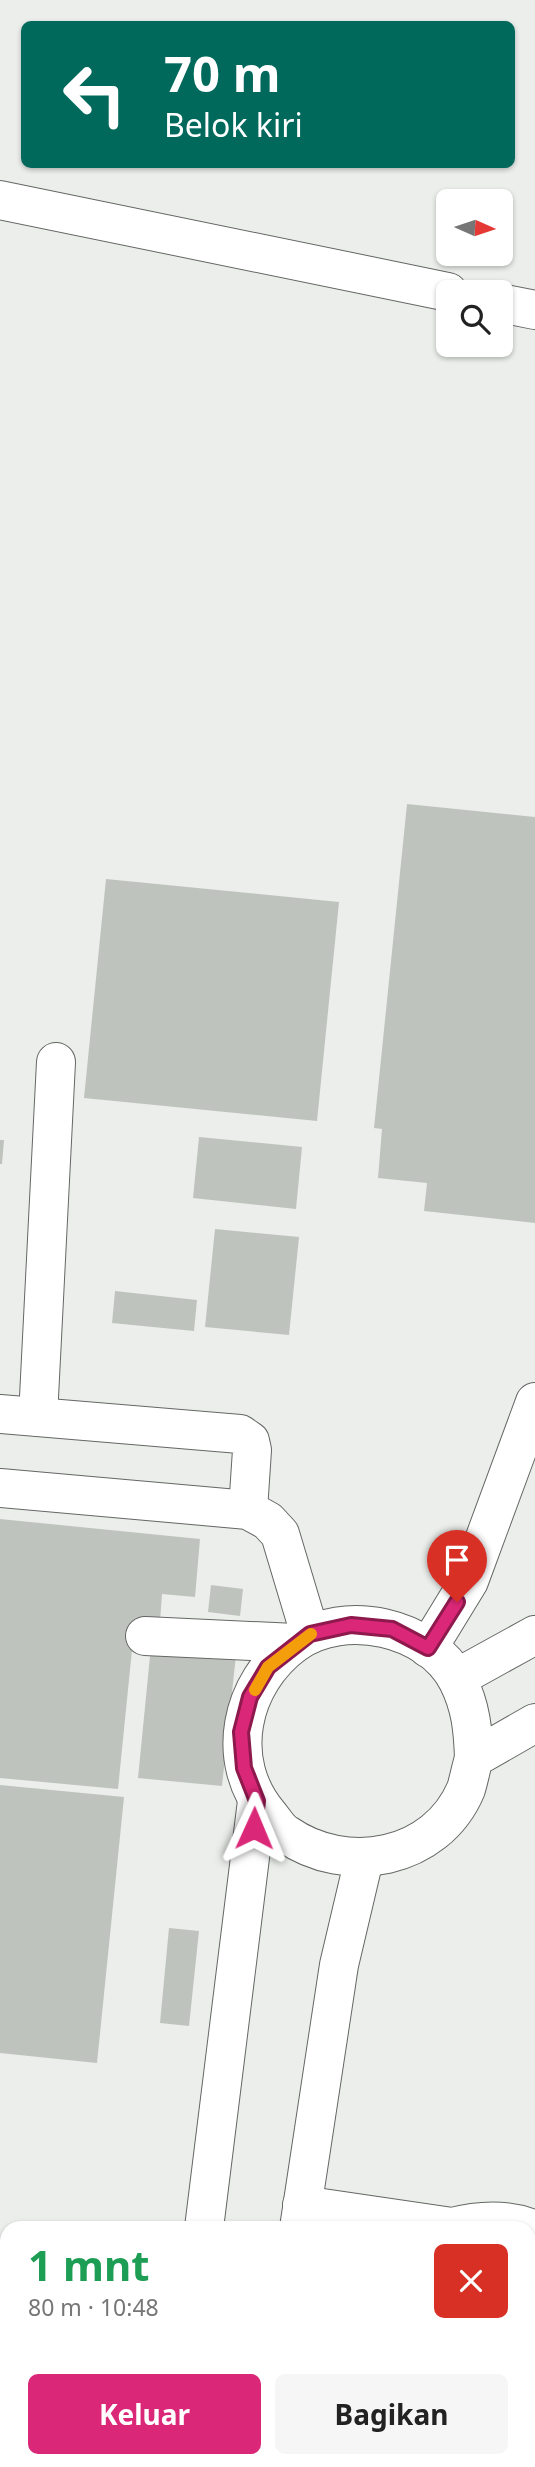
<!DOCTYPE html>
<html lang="id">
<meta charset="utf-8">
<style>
body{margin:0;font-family:"Noto Sans",sans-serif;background:#f6f6f6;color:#222;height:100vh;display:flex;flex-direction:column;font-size:26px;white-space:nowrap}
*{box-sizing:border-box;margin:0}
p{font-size:23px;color:#767676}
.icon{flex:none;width:38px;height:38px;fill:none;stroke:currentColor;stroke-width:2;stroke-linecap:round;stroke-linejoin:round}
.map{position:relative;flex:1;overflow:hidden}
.panel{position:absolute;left:0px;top:2221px;width:536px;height:247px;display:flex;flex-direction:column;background:#fff;border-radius:21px 21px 0 0;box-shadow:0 2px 5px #0004}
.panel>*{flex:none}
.top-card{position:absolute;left:21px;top:21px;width:494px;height:147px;border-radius:10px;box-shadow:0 2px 5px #0004;background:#00695c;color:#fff;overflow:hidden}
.needle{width:46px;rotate:93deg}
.buttons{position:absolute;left:436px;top:189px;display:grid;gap:14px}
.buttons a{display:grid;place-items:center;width:77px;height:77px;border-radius:10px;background:#fff;box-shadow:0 2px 5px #0004;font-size:35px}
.pin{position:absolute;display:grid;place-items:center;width:60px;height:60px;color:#fff;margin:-72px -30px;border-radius:50% 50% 50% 0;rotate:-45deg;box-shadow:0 0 7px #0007}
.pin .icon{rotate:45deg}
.me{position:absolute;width:77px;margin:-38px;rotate:1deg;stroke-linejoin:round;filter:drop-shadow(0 0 5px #0008)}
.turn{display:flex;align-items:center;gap:24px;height:147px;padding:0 28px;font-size:32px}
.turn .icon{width:91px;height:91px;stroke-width:2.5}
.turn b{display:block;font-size:49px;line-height:60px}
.round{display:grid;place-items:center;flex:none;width:74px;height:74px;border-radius:10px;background:#f6f6f6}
.headline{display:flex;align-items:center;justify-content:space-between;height:119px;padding:0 28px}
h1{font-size:42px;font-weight:700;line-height:52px;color:#1e9e55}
.primary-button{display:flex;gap:14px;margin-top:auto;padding:14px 28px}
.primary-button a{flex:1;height:80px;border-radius:10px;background:#db2777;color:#fff;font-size:28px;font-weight:700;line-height:80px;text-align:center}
.primary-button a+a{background:#f6f6f6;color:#222}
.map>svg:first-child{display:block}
.building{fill:#bfc3be}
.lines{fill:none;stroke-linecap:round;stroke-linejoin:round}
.minor-casing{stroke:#646764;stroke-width:40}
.minor{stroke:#fff;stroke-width:38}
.route-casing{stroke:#8e194d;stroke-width:18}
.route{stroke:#db2777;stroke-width:12}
.slow{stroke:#f59e0b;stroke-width:12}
</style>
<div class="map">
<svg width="535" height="2467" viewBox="0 0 535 2467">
<rect width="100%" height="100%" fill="#ebeeea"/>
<g class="building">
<path d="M407 804 535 817V1223L424 1211 427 1183 378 1178 382 1129 374 1128Z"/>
<path d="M106 879 339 902 317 1121 84 1098Z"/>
<path d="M199 1137 302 1147 296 1209 193 1198Z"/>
<path d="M0 1140H4L2 1164H0Z"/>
<path d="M215 1229 299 1237 289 1335 205 1327Z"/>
<path d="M115 1291 197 1300 194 1331 112 1323Z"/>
<path d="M0 1519 200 1539 195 1597 162 1594 160 1622 135 1620 118 1789 0 1778Z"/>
<path d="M211 1585 243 1589 240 1616 208 1612Z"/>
<path d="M151 1646 236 1655 222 1786 138 1778Z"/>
<path d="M0 1785 124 1797 97 2063 0 2053Z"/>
<path d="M169 1928 199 1931 189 2026 160 2023Z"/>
</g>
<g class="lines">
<defs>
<g id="minor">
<path d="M0 200 448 292"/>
<path d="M500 303 535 310"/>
<path d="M0 1414 240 1434 250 1441 252 1450 248 1510"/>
<path d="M38 1417 56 1062"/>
<path d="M0 1488 248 1510 268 1521 280 1534 310 1634"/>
<path d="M145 1636 295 1643"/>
<path d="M428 1648 469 1581 535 1402"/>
<path d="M457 1678 535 1635"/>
<path d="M474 1758C473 1730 471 1707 458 1681 430 1626 344 1608 295 1643 240 1683 223 1761 269 1815 274 1821 279 1830 286 1834 346 1876 436 1860 466 1789 469 1779 471 1768 474 1758L535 1723"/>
<path d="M302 2205 452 2227C479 2220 508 2218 535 2230"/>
<path d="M204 2228 257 1801"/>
<path d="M299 2228 339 1965 364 1859"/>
<path d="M0 2269 7 2270"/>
<path d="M528 2274H535"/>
<path d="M175 2467 176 2460"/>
<path d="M267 2467 268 2460"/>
</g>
</defs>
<use href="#minor" class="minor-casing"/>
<use href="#minor" class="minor"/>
</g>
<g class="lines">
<defs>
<path id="route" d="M254 1828 257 1801 244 1768 241 1732 250 1697 268 1667 310 1634 351 1625 392 1629 428 1648 457 1602"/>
</defs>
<use href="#route" class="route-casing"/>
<use href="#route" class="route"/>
<path class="slow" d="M255 1690 268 1667 311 1634"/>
</g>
</svg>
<div class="buttons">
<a><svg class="needle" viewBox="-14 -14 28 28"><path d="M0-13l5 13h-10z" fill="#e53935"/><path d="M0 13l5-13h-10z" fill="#767676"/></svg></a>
<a><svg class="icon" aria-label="search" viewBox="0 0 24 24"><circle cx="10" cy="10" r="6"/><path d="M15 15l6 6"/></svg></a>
</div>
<div class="pin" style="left:457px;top:1602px;background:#d93025"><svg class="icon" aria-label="arrive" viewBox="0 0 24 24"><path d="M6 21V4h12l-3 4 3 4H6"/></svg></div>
<svg class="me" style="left:254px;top:1828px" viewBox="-20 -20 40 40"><path d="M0-17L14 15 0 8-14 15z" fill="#db2777" stroke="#fff" stroke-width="4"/></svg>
<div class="top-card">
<div class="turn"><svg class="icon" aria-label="left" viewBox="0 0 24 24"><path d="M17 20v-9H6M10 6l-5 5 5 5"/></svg><div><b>70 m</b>Belok kiri</div></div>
</div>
<section class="panel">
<div class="headline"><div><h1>1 mnt</h1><p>80 m · 10:48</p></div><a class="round" style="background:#d93025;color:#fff"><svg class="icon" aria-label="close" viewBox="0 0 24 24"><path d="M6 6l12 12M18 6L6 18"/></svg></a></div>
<div class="primary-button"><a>Keluar</a><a>Bagikan</a></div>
</section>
</div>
